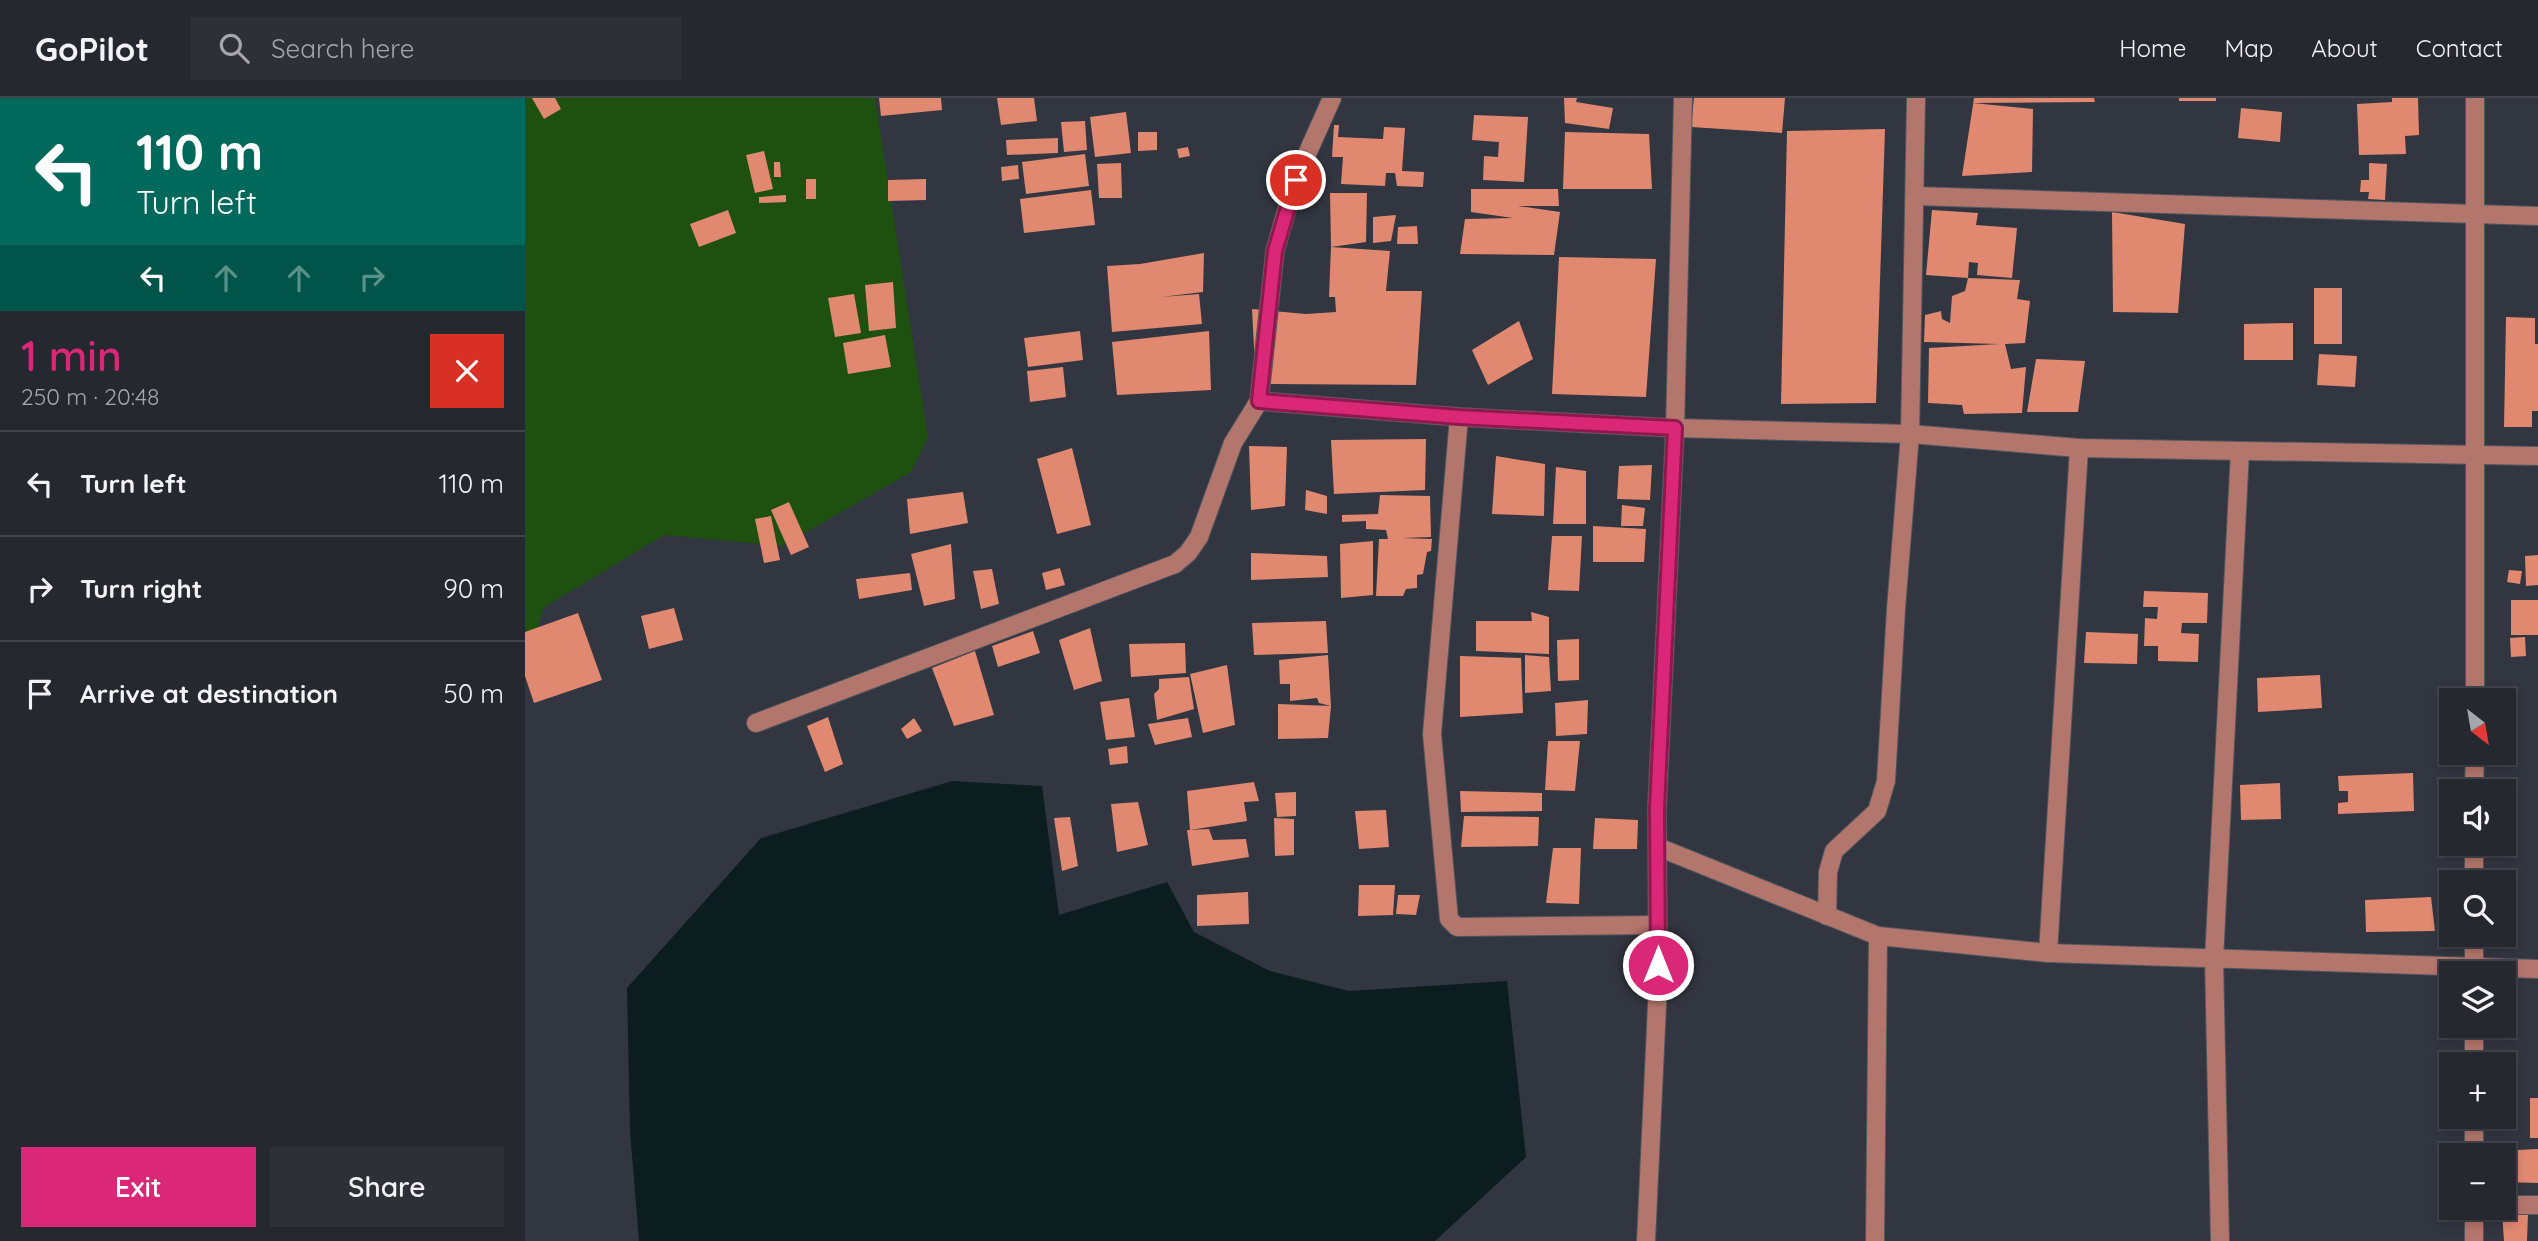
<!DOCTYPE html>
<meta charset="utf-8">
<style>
body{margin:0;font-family:Quicksand,sans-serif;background:#2e3038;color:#f1f3f6;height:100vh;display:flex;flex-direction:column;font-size:26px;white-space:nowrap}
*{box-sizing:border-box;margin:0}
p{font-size:23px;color:#a4a6ab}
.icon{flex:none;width:38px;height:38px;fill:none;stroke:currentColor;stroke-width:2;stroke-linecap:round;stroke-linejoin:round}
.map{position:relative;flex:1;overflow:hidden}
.details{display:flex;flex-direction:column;background:#262830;width:525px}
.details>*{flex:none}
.top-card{background:#00695c;color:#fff;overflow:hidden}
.needle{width:46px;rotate:149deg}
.buttons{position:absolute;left:1914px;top:590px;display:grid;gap:14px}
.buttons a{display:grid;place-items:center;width:77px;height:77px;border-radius:0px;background:#262830;box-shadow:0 4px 10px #0003,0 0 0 2px #42444c;font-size:35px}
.pin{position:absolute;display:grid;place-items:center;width:60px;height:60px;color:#fff;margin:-30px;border:4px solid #fff;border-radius:50%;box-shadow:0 2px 7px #0007}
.me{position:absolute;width:77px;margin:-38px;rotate:0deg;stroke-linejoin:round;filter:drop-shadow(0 0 5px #0008)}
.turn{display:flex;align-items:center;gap:24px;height:147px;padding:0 21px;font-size:32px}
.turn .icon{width:91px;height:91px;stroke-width:2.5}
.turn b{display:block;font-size:49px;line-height:60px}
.lanes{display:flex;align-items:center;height:66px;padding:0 21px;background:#0003;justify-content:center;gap:35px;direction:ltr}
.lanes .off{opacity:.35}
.round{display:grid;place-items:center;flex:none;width:74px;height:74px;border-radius:0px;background:#2e3038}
.summary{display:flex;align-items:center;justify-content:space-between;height:119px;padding:0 21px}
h1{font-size:42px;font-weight:600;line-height:52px;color:#db2777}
.cta{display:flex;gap:14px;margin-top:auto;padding:14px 21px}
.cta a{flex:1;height:80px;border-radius:0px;background:#db2777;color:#fff;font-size:28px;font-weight:600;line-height:80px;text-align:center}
.cta a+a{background:#2e3038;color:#f1f3f6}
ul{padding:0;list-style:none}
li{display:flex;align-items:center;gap:21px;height:105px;padding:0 21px;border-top:2px solid #42444c}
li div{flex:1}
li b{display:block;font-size:26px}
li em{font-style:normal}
header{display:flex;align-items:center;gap:42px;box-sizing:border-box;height:98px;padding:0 35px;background:#262830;border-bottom:2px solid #42444c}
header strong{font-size:33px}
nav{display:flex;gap:38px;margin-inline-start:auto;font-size:24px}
.search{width:490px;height:63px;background:#2e3038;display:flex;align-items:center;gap:18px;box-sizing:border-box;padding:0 24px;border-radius:0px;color:#a4a6ab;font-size:26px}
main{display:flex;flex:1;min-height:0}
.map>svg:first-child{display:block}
.green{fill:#1e500f}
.water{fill:#0c1d20}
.building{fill:#e18870}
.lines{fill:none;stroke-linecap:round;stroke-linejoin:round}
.minor-casing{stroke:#51555e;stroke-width:20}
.minor{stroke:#b3766c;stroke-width:18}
.route-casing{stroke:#8e194d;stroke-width:18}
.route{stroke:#db2777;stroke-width:12}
</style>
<header>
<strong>GoPilot</strong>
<div class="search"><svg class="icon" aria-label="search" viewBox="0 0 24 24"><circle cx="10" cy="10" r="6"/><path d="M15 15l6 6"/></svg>Search here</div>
<nav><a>Home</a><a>Map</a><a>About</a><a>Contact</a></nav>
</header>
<main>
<section class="details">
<div class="top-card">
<div class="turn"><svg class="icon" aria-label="left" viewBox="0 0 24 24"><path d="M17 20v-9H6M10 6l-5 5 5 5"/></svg><div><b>110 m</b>Turn left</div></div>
<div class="lanes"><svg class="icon" aria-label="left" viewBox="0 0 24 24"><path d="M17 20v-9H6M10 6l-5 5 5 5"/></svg><svg class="icon off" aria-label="ahead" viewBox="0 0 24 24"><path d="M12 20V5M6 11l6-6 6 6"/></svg><svg class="icon off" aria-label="ahead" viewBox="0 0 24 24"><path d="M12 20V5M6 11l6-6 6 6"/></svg><svg class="icon off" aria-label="right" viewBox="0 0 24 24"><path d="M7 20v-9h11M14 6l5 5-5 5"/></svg></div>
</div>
<div class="summary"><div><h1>1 min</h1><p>250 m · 20:48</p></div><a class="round" style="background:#d93025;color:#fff"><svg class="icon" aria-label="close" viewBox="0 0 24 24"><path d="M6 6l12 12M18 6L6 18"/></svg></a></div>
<ul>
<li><svg class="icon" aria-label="left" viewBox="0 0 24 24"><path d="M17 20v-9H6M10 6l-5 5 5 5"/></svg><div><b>Turn left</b></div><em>110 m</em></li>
<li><svg class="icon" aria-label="right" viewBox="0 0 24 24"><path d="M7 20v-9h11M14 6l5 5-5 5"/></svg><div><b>Turn right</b></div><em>90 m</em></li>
<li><svg class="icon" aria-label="arrive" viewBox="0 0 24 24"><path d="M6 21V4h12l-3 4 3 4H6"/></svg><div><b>Arrive at destination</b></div><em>50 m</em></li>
</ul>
<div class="cta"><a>Exit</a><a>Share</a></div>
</section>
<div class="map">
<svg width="2013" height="1143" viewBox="0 0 2013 1143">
<rect width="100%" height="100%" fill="#323640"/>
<path class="green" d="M0 0H350L403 340 386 374 257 448 139 437 18 510 0 582Z"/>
<path class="water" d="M427 683 517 688 534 817 642 784 669 834 745 873 824 893 982 883 1001 1059 910 1143H114L105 1033 102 890 236 740Z"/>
<g class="building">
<path d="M7 0H30L36 11 19 21Z"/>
<path d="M354 0H416L417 12 356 18Z"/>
<path d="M472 0H509L512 23 476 27Z"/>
<path d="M1039 0H1052L1051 4 1088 10 1084 31 1040 25Z"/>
<path d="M1169 0H1260L1257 35 1166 29Z"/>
<path d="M1449 0H1569L1570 4 1448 5 1508 11 1507 74 1437 78Z"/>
<rect x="1654" y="0" width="37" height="3"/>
<path d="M1867 0H1893L1894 37 1880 38 1881 56 1834 57 1832 6 1867 4Z"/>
<path d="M1716 10 1757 14 1755 44 1713 40Z"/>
<path d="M601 14 606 55 570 59 565 19Z"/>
<path d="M949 17 1003 19 999 84 958 82 959 58 973 59 974 44 947 42Z"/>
<path d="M560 23 562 52 539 54 536 24Z"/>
<path d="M809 27H814L813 39 858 41 859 29 880 30 877 73 899 74 898 89 872 88 870 75H861L860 88 816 86 818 59H807Z"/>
<path d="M1360 31 1351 305 1256 306 1262 33Z"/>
<path d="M613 34H632V52L613 53Z"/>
<path d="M1040 34 1124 36 1127 91H1038Z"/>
<path d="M533 40V55L482 57 481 42Z"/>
<path d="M663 49 665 58 654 60 652 51Z"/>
<path d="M239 53 248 91 230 95 221 57Z"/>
<path d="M560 56 564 88 501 96 497 64Z"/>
<path d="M249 64H255L256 79H249Z"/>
<path d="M596 65 597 100H574L572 66Z"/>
<path d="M1844 65 1862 66 1860 102 1843 101 1844 94H1835L1836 82H1844Z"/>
<path d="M493 67 494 81 477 83 476 69Z"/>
<rect x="281" y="81" width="10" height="20"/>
<path d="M401 81V102L363 103V82Z"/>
<path d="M946 91H1033L1034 108H993L1035 114 1029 157 935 156 940 121 988 120 946 114Z"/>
<path d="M566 92 570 127 499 135 495 101Z"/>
<path d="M805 95H842L841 144 806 149 865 153 861 193H897L891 287 731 286 727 211 781 216 811 214 810 199H804L806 149Z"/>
<path d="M261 97V104L234 105V99Z"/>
<path d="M203 112 211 135 174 149 165 126Z"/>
<path d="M1407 112 1453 115 1451 127 1492 130 1487 180 1452 177 1453 165 1444 164 1443 180 1401 177Z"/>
<path d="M1587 114 1660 126 1653 215 1588 214Z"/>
<path d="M871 117 866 143 848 145V119Z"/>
<path d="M892 128 893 146H872L873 129Z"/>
<path d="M679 155 678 194 636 199 674 196 677 226 587 234 582 168 615 166Z"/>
<path d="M1034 159 1131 161 1121 299 1027 296Z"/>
<path d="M1443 180 1495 182 1492 201 1505 203 1500 245 1480 246 1486 271 1501 269 1497 315 1439 316 1437 307 1403 305 1404 250 1474 246 1399 244 1400 217 1416 213 1417 221 1425 225 1427 198 1440 193Z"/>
<path d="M368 184 371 230 344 233 340 187Z"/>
<rect x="1789" y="190" width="28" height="56"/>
<path d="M329 196 336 235 310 239 303 200Z"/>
<path d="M1981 219 2010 220V246H2013V313H2007V329H1979Z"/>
<path d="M994 223 1008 261 963 287 947 252Z"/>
<path d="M1768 225V262H1719V226Z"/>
<path d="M555 233 558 262 503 269 499 240Z"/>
<path d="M684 233 686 292 592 297 587 244Z"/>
<path d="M360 237 366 269 323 276 318 245Z"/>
<path d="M1794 256 1832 258 1830 289 1792 287Z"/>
<path d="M1511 261 1560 263 1553 314H1502Z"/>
<path d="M538 269 541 299 505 304 502 273Z"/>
<path d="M901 341 900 392 809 396 806 342Z"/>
<path d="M724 348 762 349 760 408 726 412Z"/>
<path d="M547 350 566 427 532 436 512 361Z"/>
<path d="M971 358 1020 366 1019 418 967 416Z"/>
<path d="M1127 367 1125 402 1092 401 1094 368Z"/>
<path d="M1031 369 1061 373V426H1028Z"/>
<path d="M781 392 802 398V416L780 412Z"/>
<path d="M438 394 443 425 385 436 382 401Z"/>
<path d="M855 397 905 398 906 439 877 440 907 441 906 453 902 454 898 476 892 477V490L881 491 878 498H851L854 441H863L861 432 841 431V423L817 424V417L853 416Z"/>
<path d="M264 404 284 449 266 457 246 412Z"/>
<path d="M1097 407 1120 410 1118 428H1096Z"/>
<path d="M246 418 255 462 239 465 230 421Z"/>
<path d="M1068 428 1121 431 1119 464H1068Z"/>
<path d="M1027 438H1057L1054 493 1023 492Z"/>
<path d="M848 443V497L816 500 815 446Z"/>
<path d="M426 446 430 501 399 508 386 456Z"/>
<path d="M726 455 802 458 803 479 726 482Z"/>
<path d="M2013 457V487L2001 488 2000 458Z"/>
<path d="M535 470 540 487 521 492 517 475Z"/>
<path d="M467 471 474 506 456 511 448 473Z"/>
<path d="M1984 472 1997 473 1995 486 1982 484Z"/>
<path d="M385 475 387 492 334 501 331 481Z"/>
<path d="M1619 493 1683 495 1682 525H1657L1656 535 1674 536 1673 564 1633 563V548H1619L1620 520 1632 521 1633 509H1618Z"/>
<rect x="1986" y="502" width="27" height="35"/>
<path d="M149 510 158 542 124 551 116 518Z"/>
<path d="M1006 514 1024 519V556L951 553V523H1007Z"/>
<path d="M53 515 77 582 9 605 0 578V534Z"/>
<path d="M801 523 803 555 729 557 727 525Z"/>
<path d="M565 530 577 583 549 592 534 542Z"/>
<path d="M508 533 515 555 473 569 467 548Z"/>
<path d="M1561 534 1613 536 1612 566 1559 565Z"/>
<path d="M2000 539 2001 558 1986 559 1985 540Z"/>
<path d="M1054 541V582L1033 583 1032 542Z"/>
<path d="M660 545 661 575 606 579 604 546Z"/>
<path d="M450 553 469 617 429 628 407 570Z"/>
<path d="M803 557 806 608 803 640 753 641V606L806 608 794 605 792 600 765 603V586H755L754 562Z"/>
<path d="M1000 557 1024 559 1026 593 1000 595Z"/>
<path d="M935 558 996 560 998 615 935 619Z"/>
<path d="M702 567 710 627 678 635 665 576Z"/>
<path d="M1795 577 1797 610 1733 614 1732 580Z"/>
<path d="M664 579 669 611 632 622 629 596 634 591V581Z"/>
<path d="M604 600 610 639 581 642 575 604Z"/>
<path d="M1063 602 1062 636 1031 638 1030 605Z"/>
<path d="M303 619 318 666 300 674 282 628Z"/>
<path d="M389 620 397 633 382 641 376 631Z"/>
<path d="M663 620 667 639 630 647 623 626Z"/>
<path d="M1023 643H1055L1050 693 1020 692Z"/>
<path d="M602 648 603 665 585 667 583 651Z"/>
<path d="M1888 675 1889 713 1813 716V705L1823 704V693H1814L1813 678Z"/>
<path d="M729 684 734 703 719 704 722 723 665 732 662 693Z"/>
<path d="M1755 685 1756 721 1716 722 1715 687Z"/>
<path d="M935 693 1017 695V713L936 714Z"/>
<path d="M771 694V718L752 719 750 695Z"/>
<path d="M613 704 623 747 592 754 586 706Z"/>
<path d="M861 712 864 749 834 751 830 713Z"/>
<path d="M939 718 1014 719 1013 748 936 749Z"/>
<path d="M545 719 553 768 537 773 529 720Z"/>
<path d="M749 720 769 721V757L750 758Z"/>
<path d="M1070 720 1113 722 1112 751H1068Z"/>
<path d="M684 731 688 742 721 741 724 759 667 768 662 732Z"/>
<path d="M1028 750H1056L1054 806 1021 805Z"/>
<path d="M834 787H870L868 817 833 818Z"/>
<path d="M723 794 724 826 672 828V797Z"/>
<path d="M873 797H895L891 817 871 816Z"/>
<path d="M1906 799 1910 833 1841 834 1840 802Z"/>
<rect x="2005" y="1000" width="8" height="40"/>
<path d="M2013 1051V1085L1979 1084V1057H1972V1053Z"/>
<path d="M1977 1113 2003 1115 2002 1143H1979Z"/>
</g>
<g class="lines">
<defs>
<g id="minor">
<path d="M1390 98 2013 118"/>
<path d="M734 303 934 319 1150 330 1385 336 1554 350 2013 358"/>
<path d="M934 319 907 636 924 821 932 829 1133 827"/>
<path d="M1950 602V0"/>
<path d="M231 625 650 466 663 455 674 439 708 345 734 303 750 153 770 83 807 0"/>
<path d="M1949 693 1950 654"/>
<path d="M1133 749 1353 838 1523 855 2013 871"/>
<path d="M1949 784V746"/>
<path d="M1302 818 1303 774 1309 753 1352 713 1361 683 1371 511 1385 336 1391 0"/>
<path d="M1523 855 1554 350"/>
<path d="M1949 875V836"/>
<path d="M1949 966V928"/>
<path d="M1949 1057V1018"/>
<path d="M1979 1107H2013"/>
<path d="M1949 1110V1143"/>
<path d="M1121 1143 1133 886 1132 710 1150 330 1158 0"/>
<path d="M1350 1143 1353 838"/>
<path d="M1695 1143 1689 861 1715 353"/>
</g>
</defs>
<use href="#minor" class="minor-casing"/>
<use href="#minor" class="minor"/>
</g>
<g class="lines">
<defs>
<path id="route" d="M771 82 750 153 734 303 934 319 1150 330 1132 710 1133 867"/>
</defs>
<use href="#route" class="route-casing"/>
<use href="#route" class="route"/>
</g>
</svg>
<div class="buttons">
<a><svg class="needle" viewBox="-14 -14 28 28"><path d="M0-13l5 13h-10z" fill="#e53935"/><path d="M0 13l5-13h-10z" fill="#a4a6ab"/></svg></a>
<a><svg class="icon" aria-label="sound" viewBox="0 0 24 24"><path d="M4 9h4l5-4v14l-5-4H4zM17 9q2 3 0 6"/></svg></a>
<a><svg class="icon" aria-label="search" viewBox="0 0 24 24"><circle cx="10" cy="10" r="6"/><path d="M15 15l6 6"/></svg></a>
<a><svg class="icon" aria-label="layers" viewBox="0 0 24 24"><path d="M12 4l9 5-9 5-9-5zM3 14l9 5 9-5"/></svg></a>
<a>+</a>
<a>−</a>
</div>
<div class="pin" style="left:771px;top:82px;background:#d93025"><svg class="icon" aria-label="arrive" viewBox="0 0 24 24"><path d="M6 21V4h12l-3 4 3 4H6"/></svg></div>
<svg class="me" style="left:1133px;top:867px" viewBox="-20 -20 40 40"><circle r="17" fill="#db2777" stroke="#fff" stroke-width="3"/><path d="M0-11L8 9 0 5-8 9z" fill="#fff"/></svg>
</div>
</main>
